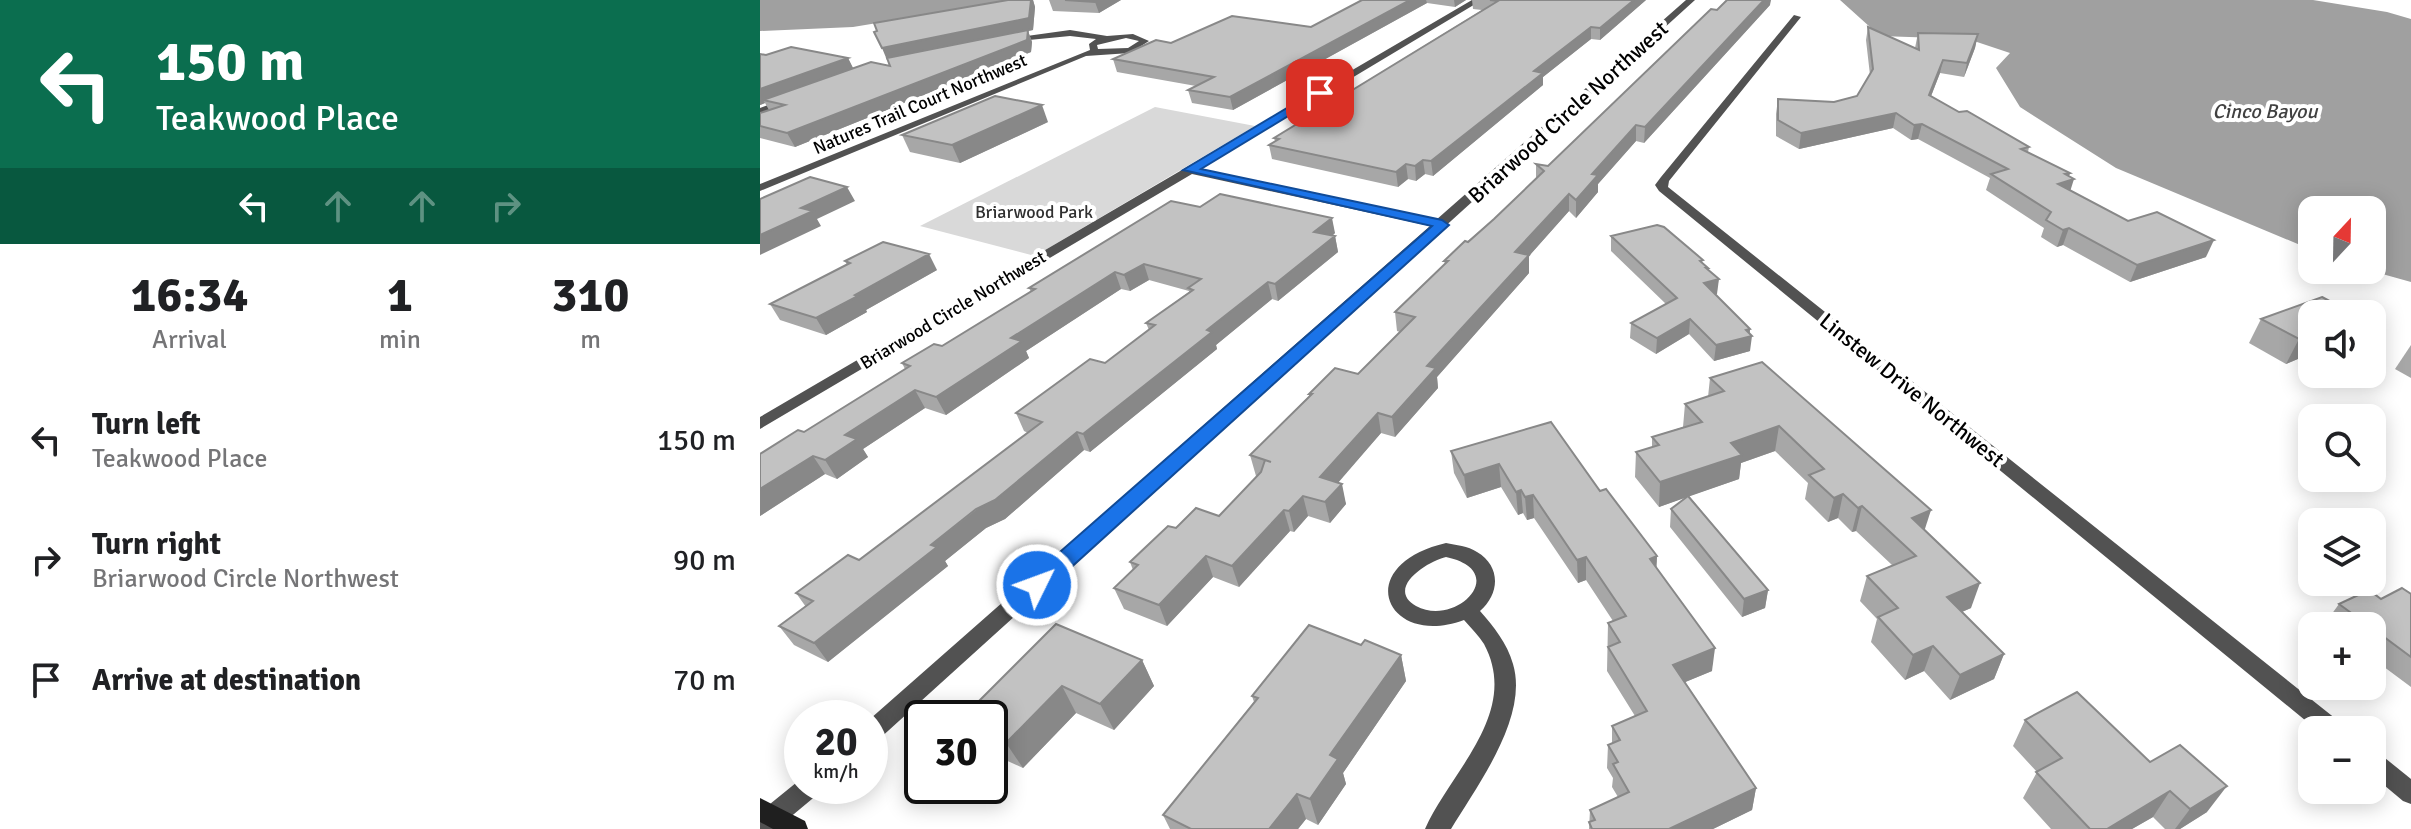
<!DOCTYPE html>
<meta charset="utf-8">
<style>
body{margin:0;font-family:Signika,sans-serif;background:#f2f2f2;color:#202124;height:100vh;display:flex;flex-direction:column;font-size:30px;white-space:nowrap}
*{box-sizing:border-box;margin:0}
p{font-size:26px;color:#757577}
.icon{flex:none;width:44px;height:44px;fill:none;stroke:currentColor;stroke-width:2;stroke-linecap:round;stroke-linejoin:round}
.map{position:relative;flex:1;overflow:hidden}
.sheet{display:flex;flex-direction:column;background:#fff;width:760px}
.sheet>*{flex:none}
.hud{background:#0b6e4f;color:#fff;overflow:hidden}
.needle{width:52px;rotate:22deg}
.controls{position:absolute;left:1538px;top:196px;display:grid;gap:16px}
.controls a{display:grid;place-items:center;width:88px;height:88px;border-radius:16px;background:#fff;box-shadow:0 4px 20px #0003;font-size:40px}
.speed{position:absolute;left:24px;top:700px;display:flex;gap:16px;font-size:40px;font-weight:700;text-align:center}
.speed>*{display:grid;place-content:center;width:104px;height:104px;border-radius:50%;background:#fff;box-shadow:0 4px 20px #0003;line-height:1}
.speed small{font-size:20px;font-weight:400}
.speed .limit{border:4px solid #111;border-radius:12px;background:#fff;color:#111}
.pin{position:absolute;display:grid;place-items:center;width:68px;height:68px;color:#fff;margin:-34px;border-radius:16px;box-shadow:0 4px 12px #0006}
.me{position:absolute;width:88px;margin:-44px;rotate:48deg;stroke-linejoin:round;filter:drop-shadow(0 0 6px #0008)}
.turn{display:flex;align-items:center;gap:28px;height:168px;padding:0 24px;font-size:36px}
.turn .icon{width:104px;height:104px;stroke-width:2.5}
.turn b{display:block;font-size:56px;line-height:68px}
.lanes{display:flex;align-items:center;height:76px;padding:0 24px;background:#0003;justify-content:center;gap:40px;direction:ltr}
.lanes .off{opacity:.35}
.eta{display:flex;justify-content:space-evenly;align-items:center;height:136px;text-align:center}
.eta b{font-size:48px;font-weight:700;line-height:56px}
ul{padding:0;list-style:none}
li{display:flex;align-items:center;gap:24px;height:120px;padding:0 24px}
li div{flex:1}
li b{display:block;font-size:30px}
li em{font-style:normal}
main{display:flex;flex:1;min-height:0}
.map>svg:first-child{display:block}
.green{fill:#d9d9d9}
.water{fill:#a0a0a0}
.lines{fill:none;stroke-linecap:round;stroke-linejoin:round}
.street{fill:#525252;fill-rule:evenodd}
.secondary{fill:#1f1f1f;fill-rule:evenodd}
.wall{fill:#a7a7a7}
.shaded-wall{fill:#888}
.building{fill:#c2c2c2;stroke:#888;stroke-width:2}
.route{fill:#1a73e8;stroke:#114b97;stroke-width:2}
.labels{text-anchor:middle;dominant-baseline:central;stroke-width:8;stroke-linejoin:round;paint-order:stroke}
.far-street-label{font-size:18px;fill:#000;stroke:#fff}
.far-park-label{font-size:18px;fill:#303030;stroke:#fff}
.far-water-label{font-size:20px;font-style:italic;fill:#414141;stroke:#fff}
.street-label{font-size:22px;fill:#000;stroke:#fff}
</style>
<main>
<section class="sheet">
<div class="hud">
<div class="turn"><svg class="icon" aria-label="left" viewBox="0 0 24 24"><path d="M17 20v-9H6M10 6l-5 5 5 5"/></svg><div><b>150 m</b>Teakwood Place</div></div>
<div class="lanes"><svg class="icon" aria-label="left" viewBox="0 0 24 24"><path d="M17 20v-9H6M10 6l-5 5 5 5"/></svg><svg class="icon off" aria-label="ahead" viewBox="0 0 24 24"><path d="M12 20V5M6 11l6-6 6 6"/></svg><svg class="icon off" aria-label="ahead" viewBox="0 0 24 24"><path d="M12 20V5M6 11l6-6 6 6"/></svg><svg class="icon off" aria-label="right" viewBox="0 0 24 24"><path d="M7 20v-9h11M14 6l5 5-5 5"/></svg></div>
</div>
<div class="eta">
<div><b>16:34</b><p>Arrival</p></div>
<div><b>1</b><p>min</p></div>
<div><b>310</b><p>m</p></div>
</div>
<ul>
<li><svg class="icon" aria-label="left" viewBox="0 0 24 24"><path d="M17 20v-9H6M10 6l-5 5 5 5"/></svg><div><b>Turn left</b><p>Teakwood Place</p></div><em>150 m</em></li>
<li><svg class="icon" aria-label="right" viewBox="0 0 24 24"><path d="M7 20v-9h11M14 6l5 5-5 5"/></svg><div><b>Turn right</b><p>Briarwood Circle Northwest</p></div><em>90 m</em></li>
<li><svg class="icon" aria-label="arrive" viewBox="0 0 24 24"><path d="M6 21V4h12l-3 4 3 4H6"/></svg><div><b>Arrive at destination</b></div><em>70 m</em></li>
</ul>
</section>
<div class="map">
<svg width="1651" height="829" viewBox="0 0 1651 829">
<rect width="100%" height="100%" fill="#fff"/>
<path class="green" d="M395 107 495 126 275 256 160 226Z"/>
<g class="water">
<path d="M0 0H257L93 27 0 31Z"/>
<path d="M1080 0H1553L1627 12 1651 19V282L1608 270H1612V210H1552V250L1356 168 1260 107 1236 68 1250 53 1208 39 1120 36Z"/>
</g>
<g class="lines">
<g class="street">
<path d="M712 0H722L440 169 676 220 926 0H935L118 740 110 743V719L670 226 432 174 0 429V417Z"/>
<path d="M1034 15 1041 17 909 181 908 187 1581 723 1584 730H1557L899 191 895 185 901 177Z"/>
<path d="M310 30 347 36 373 34 389 41 370 53 326 56 0 191V184L330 50 329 44 336 39 310 36 249 42 245 39ZM366 38 379 41 368 48 338 49 337 45Z"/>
<path d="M27 98 30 99V103L0 114V108Z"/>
<path d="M686 543C696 545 708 546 717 552 741 566 740 594 720 611 734 627 747 643 753 664 769 717 717 786 691 829H665C690 772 761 713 724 644 719 636 711 628 704 620 627 649 589 566 686 543ZM686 557C752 571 696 628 656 606 625 588 668 561 686 557Z"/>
<path d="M1612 751 1620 754 1651 779V804L1643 801 1612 775Z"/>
<path d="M42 778V786H62L58 794 16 829H0V812Z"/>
</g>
<path class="secondary" d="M0 798 45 821 48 829H13L0 822Z"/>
</g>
<g class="wall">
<path d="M248 0H273L275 7 273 30 268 31 272 42 271 52 35 147 0 138V113L9 110 5 103 0 105V54L88 58 93 68 130 66Z"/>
<path d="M289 0H361L339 13 293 11Z"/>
<path d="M602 0H706L695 7 667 3 473 110 432 103 428 90 436 86 357 72 353 59 411 43 551 27Z"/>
<path d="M712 0H886L840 40 831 39 783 77V85L673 176 665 174 656 181 648 179 638 187 512 159 509 145 515 141 514 138 722 10 713 9Z"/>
<path d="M1010 5 884 143 876 141 838 184V192L816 218 809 211 769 256V273L677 377 678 388 635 437 621 433 578 482 586 504 570 523 548 516 534 532 530 531 479 587 453 577 407 626 364 609 354 588 373 570 370 562 416 528 459 516 497 476H496L490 455 549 396V394L598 374 640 332 637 331 635 312 685 264 684 261 734 219 776 178V164L788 166 957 10Z"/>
<path d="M1108 27 1155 48 1158 33 1218 34 1215 48 1204 77 1180 73 1171 96 1199 112 1269 147 1268 152 1310 173 1309 176 1310 190 1368 221 1446 257 1370 282 1303 245 1297 247 1281 237 1284 228 1226 190 1230 178 1158 139 1151 140 1133 128 1039 149 1016 136V114L1018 99 1074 102 1097 96 1110 75 1106 40Z"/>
<path d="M288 122 200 163 150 152 142 135Z"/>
<path d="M411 201 575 233 573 235 575 236 578 252 518 301 512 299 456 345 457 349 330 452 324 450 245 519 226 528 185 561 188 566 68 662 34 645 19 626 46 607 36 593 99 560 268 433 264 431 256 413 345 363 389 330 386 323 429 292V291L389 280 370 291 361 289 266 351 269 358 186 415 165 408 103 449 108 457 77 479 65 474 0 516V454L44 432 145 369 142 363 182 346 271 292 269 288Z"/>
<path d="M851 236 943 263 948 270 957 294 955 295 990 329V351L954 361 929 334 896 354 870 338 871 323 906 304 851 251Z"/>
<path d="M85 261 177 270 106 310 107 312 66 335 20 320 10 304 87 265Z"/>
<path d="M1552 314V353L1526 364 1489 343 1501 319Z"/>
<path d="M1651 345V378L1635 369Z"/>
<path d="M950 378 1165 530 1211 608 1202 612 1244 654 1234 679 1190 700 1164 671 1145 680 1111 642 1117 619 1100 601 1107 576 1132 565 1096 531 1092 532 1078 518 1068 522 1045 499 1048 483 1015 451 981 463 979 479 929 496 1008 590 1005 608 982 617 910 527 911 509 926 497 899 507 875 477 876 452 892 447V437L923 427 925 404 948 397Z"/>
<path d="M691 451 840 491 897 556 896 567 952 671 925 682 996 788 992 810 953 829H829L830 810 858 797 852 787 853 778 847 768 848 745 852 743V726L875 716 847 671 848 623 853 621 826 580 818 583 774 518 767 520 763 513 758 515 741 487 707 498 694 473Z"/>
<path d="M1651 594V687L1612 658V626H1571L1566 622 1579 604Z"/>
<path d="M601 645 641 655 646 681 583 773 586 784 558 825 546 819 538 829H410L403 815 494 702 492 696Z"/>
<path d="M382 660 394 686 354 730 316 713 263 768 230 753V718H202Z"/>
<path d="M1265 720 1390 762 1447 812 1420 829H1405L1393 817 1372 829H1291L1263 798 1277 772 1253 746Z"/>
</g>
<g class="shaded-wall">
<path d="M271 0H273L275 7 273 30 268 31 272 42 271 52 35 147 27 133 267 40 127 60 122 48Z"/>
<path d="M338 0H361L339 13 335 2Z"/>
<path d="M650 0H666L667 3 473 110 470 97Z"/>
<path d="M694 0H706L695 7Z"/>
<path d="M874 0H886L840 40V28Z"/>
<path d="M1004 0H1011L1010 5 884 143 885 127Z"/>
<path d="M831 27V39L783 77V85L673 176 671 161 774 71Z"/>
<path d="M1218 34 1215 48 1204 77 1207 63Z"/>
<path d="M88 58 94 70 3 100 5 103 0 105V89Z"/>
<path d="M1183 60 1180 73 1166 109 1169 95Z"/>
<path d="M282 105 288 122 200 163 192 145Z"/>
<path d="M1136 113 1133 128 1039 149 1041 133Z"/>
<path d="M1162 124 1158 139 1151 140 1154 125Z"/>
<path d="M876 125V141L838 184V192L816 218V200L832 174Z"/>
<path d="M663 160 665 174 656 181 655 166Z"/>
<path d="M646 164 648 179 638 187 636 172Z"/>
<path d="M1310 173 1307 181 1314 179 1309 195 1298 184 1305 174Z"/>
<path d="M87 187 95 201 57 219 61 226 0 255V235L41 208Z"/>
<path d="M809 194V211L769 256V273L677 377 678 388 635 437 632 417 667 366 755 252Z"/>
<path d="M572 218 575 233 558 248 554 232Z"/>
<path d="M1309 228 1303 245 1297 247 1303 230Z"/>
<path d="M575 236 578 252 518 301 515 284Z"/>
<path d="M1454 240 1446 257 1370 282 1377 265Z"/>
<path d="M169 254 177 270 106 310 107 312 66 335 56 318 95 295Z"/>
<path d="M384 264 389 280 370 291 364 275Z"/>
<path d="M355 272 361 289 266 351 269 358 186 415 176 397 251 338Z"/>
<path d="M959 279 957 294 942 298 944 283Z"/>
<path d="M508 282 512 299 456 345 457 349 330 452 323 434 447 330Z"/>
<path d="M930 319 929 334 896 354 897 338Z"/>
<path d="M990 329 989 336H992L990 351 954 361 956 345Z"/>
<path d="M1552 334V353L1526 364 1539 339Z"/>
<path d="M155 390 165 408 103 449 108 457 77 479 65 460 85 435Z"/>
<path d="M618 413 621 433 565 498 560 477Z"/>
<path d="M1019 426 1015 451 981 463 979 479 899 507 900 482 971 443Z"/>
<path d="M317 432 324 450 245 519 226 528 185 561 188 566 68 662 54 643 171 545Z"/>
<path d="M53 456 65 474 0 516V489Z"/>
<path d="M739 464 741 487 707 498 704 475Z"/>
<path d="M582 484 586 504 570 523 565 502Z"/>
<path d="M761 490 763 513 758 515 756 492Z"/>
<path d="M1083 494 1078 518 1068 522 1074 498Z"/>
<path d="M773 495 774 518 767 520 765 497Z"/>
<path d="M543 496 548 516 534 532 529 511Z"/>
<path d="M1102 506 1096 531 1092 532 1098 508Z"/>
<path d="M524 510 530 531 479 587 472 566Z"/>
<path d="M1171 510 1163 535 1152 518Z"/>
<path d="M446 556 453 577 407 626 399 605Z"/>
<path d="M897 556 896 579 890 559Z"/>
<path d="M826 557V580L818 583 817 560Z"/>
<path d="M1220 583 1211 608 1178 622 1187 597Z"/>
<path d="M1008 590 1005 608 982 617 984 599Z"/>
<path d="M1173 646 1164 671 1145 680 1153 655Z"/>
<path d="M955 648 952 671 911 688 913 665Z"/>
<path d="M1244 654 1234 679 1190 700 1200 675Z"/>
<path d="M641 655 646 681 583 773 586 784 558 825 550 799 570 755Z"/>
<path d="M382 660 394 686 354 730 340 704Z"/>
<path d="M302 686 316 713 263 768 246 743Z"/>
<path d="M1467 786 1447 812 1420 829H1415L1430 809Z"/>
<path d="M996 788 992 810 953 829H909Z"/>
<path d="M1410 791 1393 817 1372 829H1347Z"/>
<path d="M537 794 546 819 538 829H509Z"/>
</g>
<g class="building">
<path d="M248 0H271L269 18 122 48 114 32 117 31 114 23Z"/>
<path d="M305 0H338L335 2Z"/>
<path d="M602 0H650L470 97 428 90 454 77 353 59 396 40 411 43 472 16 551 27Z"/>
<path d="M730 0H874L840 28 831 27 774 71 783 73 671 161 663 160 655 166 646 164 636 172 509 145 519 139 514 138 738 1Z"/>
<path d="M967 0H1004L885 127 876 125 832 174 838 175 816 200 809 194 755 252 769 255 667 366 676 368 632 417 618 413 560 477 582 484 565 502 543 496 529 511 524 510 472 566 446 556 399 605 354 588 378 565 370 562 408 526 416 528 436 508 459 516 501 472 505 460 511 462 490 455 552 394H549L575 368 598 374 655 317 635 312 688 261H684L705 241 708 242 734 219 784 171 776 164 788 166 951 9 957 10Z"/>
<path d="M1108 27 1159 50 1158 33 1218 34 1207 63 1183 60 1169 95 1199 112 1207 111 1269 147 1261 149 1310 173 1305 174 1314 179 1298 184 1368 221 1397 212 1454 240 1377 265 1309 228 1303 230 1286 220 1291 212 1231 174 1248 169 1162 124 1154 125 1136 113 1041 133 1018 120V99L1074 102 1097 96 1113 69Z"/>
<path d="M268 30 267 40 27 133 0 126V113L25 105 3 100 111 62 130 66 127 58Z"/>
<path d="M31 47 88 58 0 89V54L6 55Z"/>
<path d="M235 96 282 105 192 145 142 135Z"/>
<path d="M50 177 87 187 41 208 53 211 0 235V199Z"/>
<path d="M460 194 572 218 554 232 575 236 515 284 508 282 447 330 452 332 323 434 317 432 235 500 216 509 171 545 177 547 54 643 19 626 53 601 36 593 88 555 99 560 282 422 256 413 330 359 345 363 395 325 386 323 433 290 428 288 441 279 384 264 364 275 355 272 251 338 262 341 176 397 155 390 85 435 97 439 65 460 53 456 0 489V454L38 430 44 432 150 366 142 363 174 344 182 346 275 289 269 288 411 201 440 207Z"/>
<path d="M897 225 904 227 943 260 940 261 948 268H946L959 279 944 283 990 329 986 330 992 336 956 345 930 319 897 338 871 323 917 298 851 236Z"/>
<path d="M123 242 169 254 95 295 98 296 56 318 10 304 90 263 85 261Z"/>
<path d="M1562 297 1594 314H1552V334L1539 339 1501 319Z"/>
<path d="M1002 362 1171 510 1152 518 1220 583 1187 597 1244 654 1200 675 1173 646 1153 655 1118 617 1138 608 1107 576 1156 556 1102 506 1098 508 1083 494 1074 498 1049 475 1064 469 1019 426 971 443 982 455 900 482 876 452 899 445 892 437 942 422 925 404 964 391 950 378Z"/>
<path d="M791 422 840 491 846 489 897 556 890 559 955 648 913 665 996 788 909 829H832L829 822 835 820 830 810 869 792 853 764 858 762 848 745 860 740 852 726 887 711 848 647 860 642 848 623 866 616 826 557 817 560 773 495 765 497 761 490 756 492 739 464 704 475 691 451Z"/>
<path d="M928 496 1008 590 984 599 911 509Z"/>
<path d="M1642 588 1651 594V657L1612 628V626H1609L1579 604 1609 590 1621 599Z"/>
<path d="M296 624 382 660 340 704 302 686 246 743 230 735V718H202Z"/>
<path d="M549 625 601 645 605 640 641 655 570 755 578 759 550 799 537 794 509 829H431L403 815 498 698 492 696Z"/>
<path d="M1317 692 1390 762 1420 745 1467 786 1430 809 1410 791 1347 829H1330L1276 772 1302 758 1265 720Z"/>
</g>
<path class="route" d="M557 90 566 93 441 169 682 220 689 225 285 591 277 593 269 591 266 585 269 579 672 226 423 170Z"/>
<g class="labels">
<g class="far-street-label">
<text transform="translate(160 104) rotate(-23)">Natures Trail Court Northwest</text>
<text transform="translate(193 310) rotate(-31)">Briarwood Circle Northwest</text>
</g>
<g class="far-park-label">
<text x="274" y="212">Briarwood Park</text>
</g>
<g class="far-water-label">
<text x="1505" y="111">Cinco Bayou</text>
</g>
<g class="street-label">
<text transform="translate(808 112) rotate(-42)">Briarwood Circle Northwest</text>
<text transform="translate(1152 390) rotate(39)">Linstew Drive Northwest</text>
</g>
</g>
</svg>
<div class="controls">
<a><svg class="needle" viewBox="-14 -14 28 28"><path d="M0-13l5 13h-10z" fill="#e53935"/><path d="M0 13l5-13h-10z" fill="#757577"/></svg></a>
<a><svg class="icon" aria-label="sound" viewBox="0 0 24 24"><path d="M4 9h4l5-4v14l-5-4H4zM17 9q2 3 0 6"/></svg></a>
<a><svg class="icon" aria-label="search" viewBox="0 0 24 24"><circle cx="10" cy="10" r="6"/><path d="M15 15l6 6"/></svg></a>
<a><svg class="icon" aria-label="layers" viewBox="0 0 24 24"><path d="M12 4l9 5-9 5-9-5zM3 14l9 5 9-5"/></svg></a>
<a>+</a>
<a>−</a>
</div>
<div class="speed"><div>20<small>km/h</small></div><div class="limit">30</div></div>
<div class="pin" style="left:560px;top:93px;background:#d93025"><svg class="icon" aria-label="arrive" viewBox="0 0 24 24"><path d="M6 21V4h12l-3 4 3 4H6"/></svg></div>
<svg class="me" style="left:277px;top:585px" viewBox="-20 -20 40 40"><circle r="17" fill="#1a73e8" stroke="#fff" stroke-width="3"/><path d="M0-11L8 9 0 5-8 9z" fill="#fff"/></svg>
</div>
</main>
